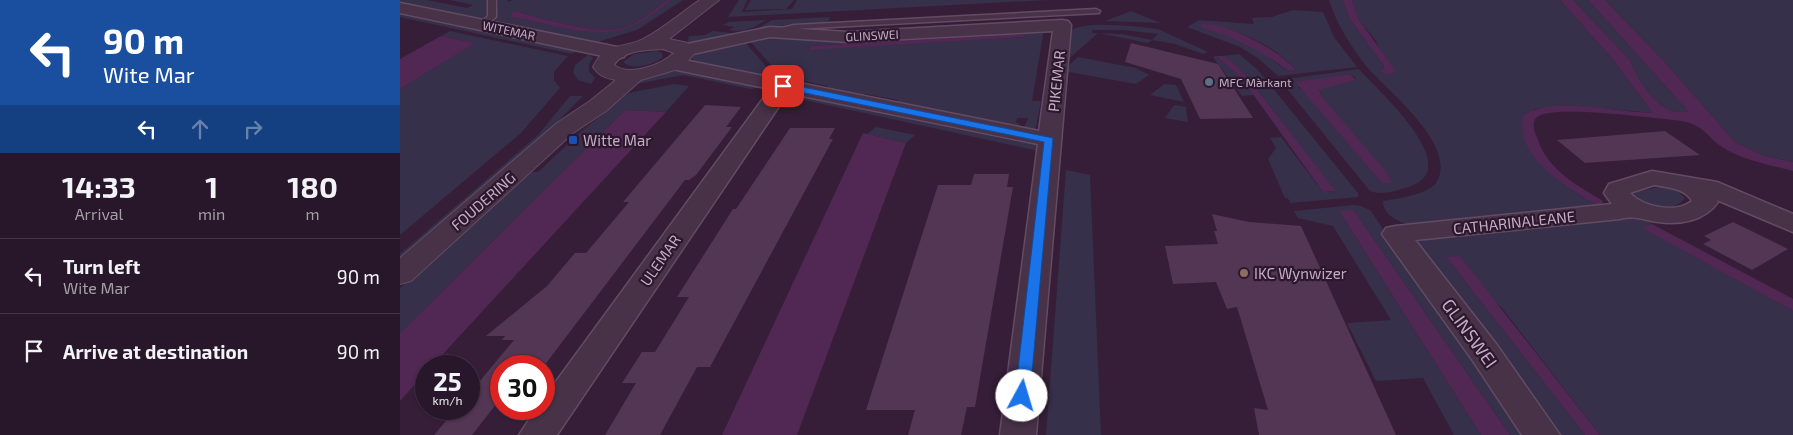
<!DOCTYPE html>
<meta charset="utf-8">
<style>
body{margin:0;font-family:"Exo 2",sans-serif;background:#301f32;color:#f1f3f6;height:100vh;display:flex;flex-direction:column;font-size:19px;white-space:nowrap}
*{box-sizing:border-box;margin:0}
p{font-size:16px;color:#a59fa8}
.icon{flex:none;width:28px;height:28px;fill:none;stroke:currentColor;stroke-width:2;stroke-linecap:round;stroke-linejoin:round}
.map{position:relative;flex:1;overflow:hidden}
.sheet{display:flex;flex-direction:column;background:#28162a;width:400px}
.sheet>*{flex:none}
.hud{background:#1a4fa0;color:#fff;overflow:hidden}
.speed{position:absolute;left:15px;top:355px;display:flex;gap:10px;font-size:25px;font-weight:700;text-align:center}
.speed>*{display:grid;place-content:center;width:65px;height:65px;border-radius:50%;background:#28162a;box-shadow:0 1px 4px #0004,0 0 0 1px #443547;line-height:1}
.speed small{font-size:12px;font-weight:400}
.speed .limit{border:8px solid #d22;background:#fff;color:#111}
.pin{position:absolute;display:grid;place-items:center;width:42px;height:42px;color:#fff;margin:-21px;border-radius:10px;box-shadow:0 2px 8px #0006}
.me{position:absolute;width:55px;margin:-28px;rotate:6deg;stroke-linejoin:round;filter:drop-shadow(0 0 4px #0008)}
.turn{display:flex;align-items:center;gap:18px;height:105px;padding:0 20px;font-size:22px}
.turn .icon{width:65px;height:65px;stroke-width:2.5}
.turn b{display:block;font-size:35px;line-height:42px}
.lanes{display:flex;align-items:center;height:48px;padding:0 20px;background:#0003;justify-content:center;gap:25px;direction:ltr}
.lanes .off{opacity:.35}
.eta{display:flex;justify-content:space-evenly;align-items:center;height:85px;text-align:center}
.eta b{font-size:30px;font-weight:700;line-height:35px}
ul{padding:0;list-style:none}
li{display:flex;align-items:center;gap:15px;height:75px;padding:0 20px;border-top:1px solid #443547}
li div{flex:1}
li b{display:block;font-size:19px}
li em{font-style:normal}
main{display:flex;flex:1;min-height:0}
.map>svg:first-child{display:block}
.green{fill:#36304a;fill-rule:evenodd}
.water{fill:#512753}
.building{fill:#533554}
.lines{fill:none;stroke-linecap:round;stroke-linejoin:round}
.service-casing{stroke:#634c63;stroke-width:3}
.minor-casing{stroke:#634c63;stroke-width:3}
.tertiary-casing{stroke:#634c63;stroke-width:2}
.service{fill:#473248;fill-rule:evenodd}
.minor{fill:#473248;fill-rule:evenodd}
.tertiary{fill:#473248;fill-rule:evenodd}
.route{fill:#1a73e8;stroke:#114b97}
.service-dot{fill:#5c6f8a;stroke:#2c182c;stroke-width:2}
.transit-dot{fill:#1a4fb4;stroke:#2c182c;stroke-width:2}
.education-dot{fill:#8d6e63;stroke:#2c182c;stroke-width:2}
.labels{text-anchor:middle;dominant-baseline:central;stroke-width:4.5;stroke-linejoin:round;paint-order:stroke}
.far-street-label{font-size:12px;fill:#c5acc5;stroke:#2c182c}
.far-poi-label{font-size:12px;fill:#c5acc5;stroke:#2c182c;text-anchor:start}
.street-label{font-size:15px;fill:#c5acc5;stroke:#2c182c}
.poi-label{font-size:15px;fill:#c5acc5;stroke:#2c182c;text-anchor:start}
.near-street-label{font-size:18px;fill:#c5acc5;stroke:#2c182c}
</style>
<main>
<section class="sheet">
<div class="hud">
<div class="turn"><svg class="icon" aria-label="left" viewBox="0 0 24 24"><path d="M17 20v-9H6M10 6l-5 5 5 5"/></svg><div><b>90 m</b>Wite Mar</div></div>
<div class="lanes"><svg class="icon" aria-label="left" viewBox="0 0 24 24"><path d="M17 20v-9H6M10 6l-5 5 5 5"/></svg><svg class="icon off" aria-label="ahead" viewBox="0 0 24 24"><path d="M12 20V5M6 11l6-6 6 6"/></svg><svg class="icon off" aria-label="right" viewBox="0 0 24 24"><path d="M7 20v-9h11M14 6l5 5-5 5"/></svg></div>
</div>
<div class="eta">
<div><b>14:33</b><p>Arrival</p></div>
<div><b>1</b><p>min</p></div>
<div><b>180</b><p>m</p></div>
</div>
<ul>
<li><svg class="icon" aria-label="left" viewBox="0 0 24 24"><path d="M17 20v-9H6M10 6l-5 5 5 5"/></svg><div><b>Turn left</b><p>Wite Mar</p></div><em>90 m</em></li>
<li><svg class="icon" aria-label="arrive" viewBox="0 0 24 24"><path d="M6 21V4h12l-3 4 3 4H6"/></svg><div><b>Arrive at destination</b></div><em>90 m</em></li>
</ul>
</section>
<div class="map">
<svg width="1393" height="435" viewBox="0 0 1393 435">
<rect width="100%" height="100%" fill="#361e38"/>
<g class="green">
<path d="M0 0H27L67 8 73 5 49 0H88L87 19 0 3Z"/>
<path d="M98 0H108L107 2 114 0H267C254 10 241 21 225 27 200 36 143 19 116 11L112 17 183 31 207 32 234 25 271 0H283L237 30 194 43 96 22Z"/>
<path d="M339 0H347L342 12 392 9 397 0H648L328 17Z"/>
<path d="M351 0H394L386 9 345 10Z"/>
<path d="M929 0H943L949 18 984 66 983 70 979 71 989 75 976 41 958 18 952 0H1160L1213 60 1253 113 1176 106 1134 109 1126 141C1143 174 1170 190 1201 207L1013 226C1001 222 983 217 983 201 996 199 1029 194 1036 183 1060 146 986 90 966 66 950 45 937 25 929 0Z"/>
<path d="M1173 0H1188L1288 111C1261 119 1238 81 1230 60Z"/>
<path d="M1205 0H1393V162L1365 156 1335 142 1264 61Z"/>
<path d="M893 10 923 12 934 37 957 67 878 76 859 59 840 47 787 27 799 20 854 24 852 18 872 17ZM805 24C837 29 875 45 896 70L888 71 858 50Z"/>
<path d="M731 11 733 12 761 23 705 21Z"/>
<path d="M0 12 178 50 172 54 0 17Z"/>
<path d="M430 17 428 22 390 24 351 32 372 20Z"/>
<path d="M366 20C353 28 345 33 329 30L334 27 323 25 329 22Z"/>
<path d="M733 26 758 29 808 52 803 54 775 44 752 40 748 43 698 33 665 62 668 32C685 21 713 26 733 26ZM692 30H723L758 34 752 40 722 34 692 33Z"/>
<path d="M644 29 632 101H641L635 132 623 130 628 118H617L616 123H619L617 129 493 104 498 100 465 94 460 97 423 90 428 86 398 80 392 83 380 81 391 77 381 76 349 40 364 37ZM624 34 625 37 408 49 410 46Z"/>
<path d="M50 31 168 56 154 72V80L160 88 121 133 0 235V89L74 43 41 36Z"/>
<path d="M313 31 340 34 300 43H289L288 40 289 36 305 35Z"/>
<path d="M344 41 377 79 296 63 292 59C300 45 329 44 344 41Z"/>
<path d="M257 51 262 53V58C252 65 232 71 223 62L234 54Z"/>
<path d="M189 54 193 58 189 64V71L195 78 191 84 178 80 173 73 175 65Z"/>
<path d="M839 54 858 70 958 193V197L890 203 888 198H885L868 159 876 148 870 138 881 137 923 192 935 191 848 78 823 56Z"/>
<path d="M816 56 842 79 854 95 842 96 813 57Z"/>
<path d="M678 57 736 68 749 75 736 84 663 71Z"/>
<path d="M959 69C975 88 1066 167 1011 186 999 190 982 196 970 191L884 85 885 80 893 78ZM950 74 955 77 956 80 919 89 923 98 982 183 907 94 898 87Z"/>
<path d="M280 71 291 72 359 87 351 89 283 75 231 85 261 73Z"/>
<path d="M274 84 289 86 266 112 225 110 0 333V288L128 172H138L183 130 229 93Z"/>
<path d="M764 84 776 85 784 102 750 95Z"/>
<path d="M391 92 403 93 399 96 619 142 622 139 638 143 639 151 386 96Z"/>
<path d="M170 96H183L136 143 0 260V254L138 135Z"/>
<path d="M774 105 786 107 788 122 765 118Z"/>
<path d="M476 127 515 135 506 143 467 134Z"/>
<path d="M666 170 690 175 701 435H646Z"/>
<path d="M1259 187 1276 190 1285 198C1270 215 1248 207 1232 198L1236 192Z"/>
<path d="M954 205 961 206 970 210 1127 435H1110L955 212 939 211 1081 435H1054L1023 378 976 381 947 323 991 320 933 226 898 218 894 211Z"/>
<path d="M1236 215 1252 224 1243 228 1393 311V435H1200L1102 308 1046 257 1185 435H1154L1015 247 1022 237Z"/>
</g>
<g class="water">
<path d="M267 0H271C259 9 247 20 232 26 195 42 150 23 111 17L112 12 116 11C143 19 200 36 225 27 241 21 254 10 267 0Z"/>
<path d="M943 0H952L958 18 996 72 989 75 978 71 983 70 984 66 949 18Z"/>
<path d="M1160 0H1173L1230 60C1238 81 1261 119 1288 111L1188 0H1205L1264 61 1335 142 1365 156 1393 162V171C1370 165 1342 160 1322 147 1305 135 1306 127 1283 121 1261 119 1147 103 1136 118 1131 125 1135 133 1138 140 1148 170 1178 186 1203 201L1201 207C1172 191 1111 157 1124 115 1156 95 1216 113 1253 113L1213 60Z"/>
<path d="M802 24C828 22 880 51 896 70L888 71C862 51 835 38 803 28L800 26Z"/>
<path d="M624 34 625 37 408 50 410 46Z"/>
<path d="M41 36 75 43 0 89V59Z"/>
<path d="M816 56H823L831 61 848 78 936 191 923 192 842 79Z"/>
<path d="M950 74 956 80 919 90 923 98 984 169 992 183H982L895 82Z"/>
<path d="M225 110 266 112 32 366H26V372L0 401V333Z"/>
<path d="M463 133 506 143 397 435H322Z"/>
<path d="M953 210 955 212 1110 435H1081L939 211Z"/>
<path d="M1252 224 1393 299V311L1242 228Z"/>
<path d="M1060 256 1200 435H1185L1046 257Z"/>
</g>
<g class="building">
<path d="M731 43 818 64 853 118 800 119 781 79 725 62Z"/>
<path d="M305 105 341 107 326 127H332L296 175 289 180H285L144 366H101V398L72 435H34L56 409H69V394L114 340H102L105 336H86L147 286 175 253H186L229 202H223Z"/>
<path d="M390 128H435L429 139H433L310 367H297L260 435H205L236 383H222L242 352H255L289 297H277L333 209H336Z"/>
<path d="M1265 131 1300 155 1185 163 1157 140Z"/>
<path d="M574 174H609L607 187H613L575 407H567L561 435H508L515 410H466L538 185H571Z"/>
<path d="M812 214 849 222 901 226 996 435H859L854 408 868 410 837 307 827 309 816 282 773 284 765 246 818 244 814 231H817Z"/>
<path d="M1333 222 1388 249 1352 270 1303 244 1311 240 1304 236Z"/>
</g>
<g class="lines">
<defs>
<g id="service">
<path d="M88 0H96V17L83 27 79 25 88 16Z"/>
<path d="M696 9 700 11 699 13 394 29 372 34 368 31 394 25Z"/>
</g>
<g id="minor">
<path d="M0 3 217 47 224 49 226 53 224 57 217 59 0 13Z"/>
<path d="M662 20 668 21 671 25 636 435H600L638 144 388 93 157 435H119L136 409H144V398L370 89 267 68 264 64 267 60 274 58 639 131 653 31 448 42 370 37 284 56 277 54 275 50 277 46 370 27 448 32Z"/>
<path d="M1252 171 1317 182 1393 214V232L1317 200 1318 202C1305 221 1280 225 1258 222 1243 220 1235 215 1220 219L1015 240 1097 345 1160 435H1122L1073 361 982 234 986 228 996 226 1212 204 1204 193 1209 184ZM1254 185C1266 187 1285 188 1292 201 1276 214 1243 207 1230 193Z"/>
</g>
<path id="tertiary" d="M300 0H319L269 39 288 43 294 54 285 64 275 70 241 80 206 111 173 133 11 281 0 284V258L157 123 190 101 216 80C206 78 199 76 193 67 206 40 224 50 245 38 264 28 282 12 300 0ZM263 49 274 53C261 65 229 77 214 65 223 50 247 50 263 49Z"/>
</defs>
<use href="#service" class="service-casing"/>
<use href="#minor" class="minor-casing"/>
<use href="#tertiary" class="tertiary-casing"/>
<use href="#service" class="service"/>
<use href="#minor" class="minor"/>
<use href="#tertiary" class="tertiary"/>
</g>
<path class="route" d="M383 83 653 138 630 396 628 400H617L615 396 644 142 380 88 379 86Z"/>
<circle class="service-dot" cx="809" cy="82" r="5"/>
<rect class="transit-dot" x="168" y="135" width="10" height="10" rx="2.5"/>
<circle class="education-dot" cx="844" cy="273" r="5"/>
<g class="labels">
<g class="far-street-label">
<text transform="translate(109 30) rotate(12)">WITEMAR</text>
<text transform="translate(472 35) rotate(-3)">GLINSWEI</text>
</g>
<g class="far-poi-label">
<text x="819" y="82">MFC Màrkant</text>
</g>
<g class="street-label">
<text transform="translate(656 81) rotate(-84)">PIKEMAR</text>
<text transform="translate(83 201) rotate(-41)">FOUDERING</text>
<text transform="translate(1114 222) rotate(-6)">CATHARINALEANE</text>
<text transform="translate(260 260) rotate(-55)">ULEMAR</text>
</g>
<g class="poi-label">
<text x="183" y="140">Witte Mar</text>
<text x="854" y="273">IKC Wynwizer</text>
</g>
<g class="near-street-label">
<text transform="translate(1070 333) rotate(54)">GLINSWEI</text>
</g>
</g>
</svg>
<div class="speed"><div>25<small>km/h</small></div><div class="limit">30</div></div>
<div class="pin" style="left:383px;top:86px;background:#d93025"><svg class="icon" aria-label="arrive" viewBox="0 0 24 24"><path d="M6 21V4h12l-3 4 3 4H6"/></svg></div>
<svg class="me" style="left:622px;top:396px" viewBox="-20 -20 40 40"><circle r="19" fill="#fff"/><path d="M0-13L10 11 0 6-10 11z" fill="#1a73e8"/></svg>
</div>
</main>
